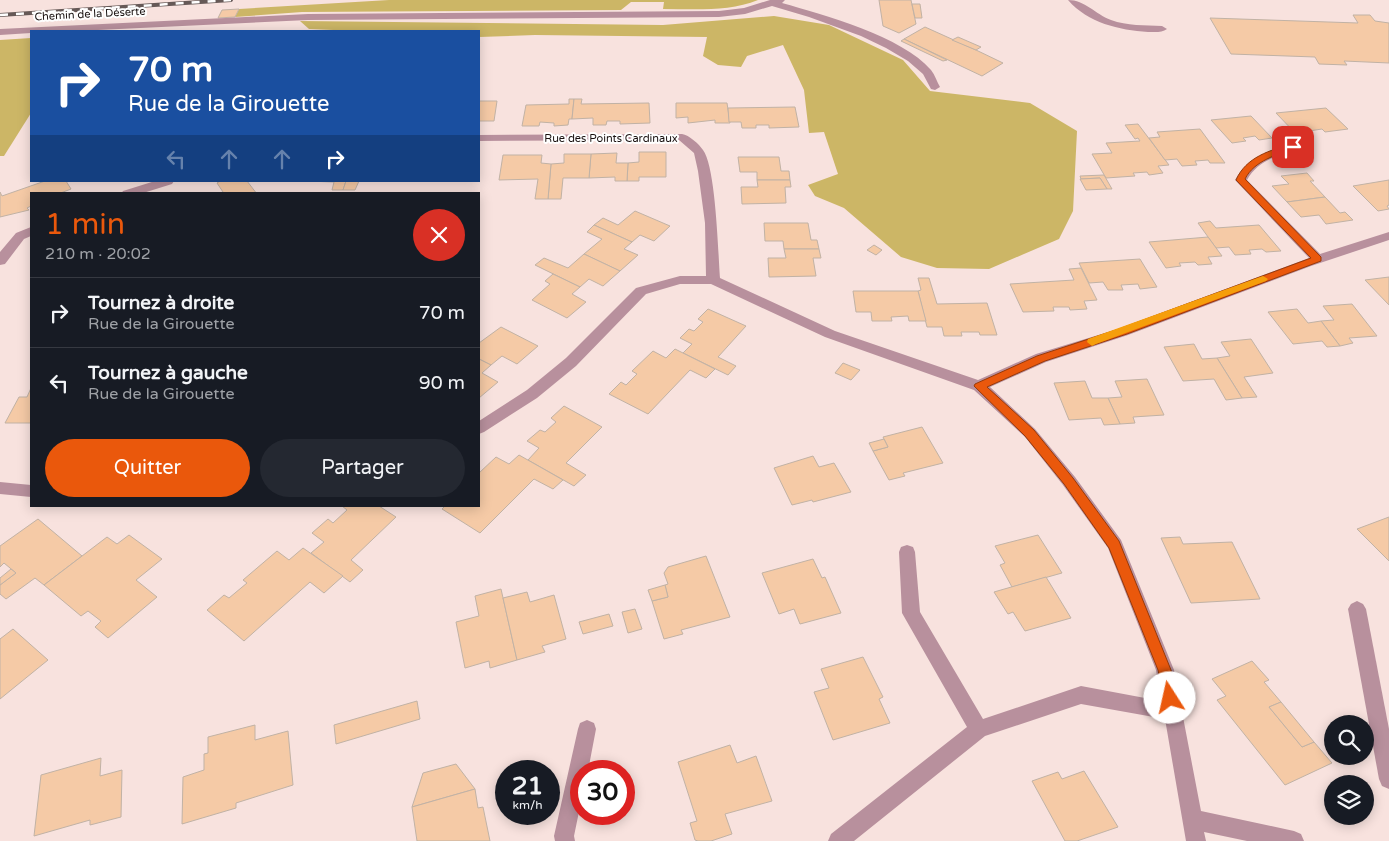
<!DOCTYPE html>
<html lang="fr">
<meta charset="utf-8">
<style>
body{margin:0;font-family:"Varela Round",sans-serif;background:#242831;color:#f1f3f6;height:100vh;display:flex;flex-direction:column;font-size:19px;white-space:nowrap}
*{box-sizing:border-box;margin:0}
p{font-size:16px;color:#9ea1a6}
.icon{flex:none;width:28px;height:28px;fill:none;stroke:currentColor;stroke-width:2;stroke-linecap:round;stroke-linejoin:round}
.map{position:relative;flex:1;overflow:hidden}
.side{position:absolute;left:30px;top:192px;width:450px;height:315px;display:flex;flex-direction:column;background:#171b24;border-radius:0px;box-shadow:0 2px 12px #0003}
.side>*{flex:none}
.guide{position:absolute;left:30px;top:30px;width:450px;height:152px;border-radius:0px;box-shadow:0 2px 12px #0003;background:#1a4fa0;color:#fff;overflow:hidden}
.tools{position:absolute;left:1324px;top:715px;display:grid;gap:10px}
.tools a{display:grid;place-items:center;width:50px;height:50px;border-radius:50%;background:#171b24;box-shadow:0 2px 12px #0003;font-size:25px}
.speed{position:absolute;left:495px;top:760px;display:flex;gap:10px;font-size:25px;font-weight:700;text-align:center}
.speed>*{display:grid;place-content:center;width:65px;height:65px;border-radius:50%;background:#171b24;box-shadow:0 2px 12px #0003;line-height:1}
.speed small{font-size:12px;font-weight:400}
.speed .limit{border:8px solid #d22;background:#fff;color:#111}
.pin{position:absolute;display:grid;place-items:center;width:42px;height:42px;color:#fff;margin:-21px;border-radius:10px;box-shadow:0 2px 8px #0006}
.me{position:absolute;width:55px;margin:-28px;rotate:350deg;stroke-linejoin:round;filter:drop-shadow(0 0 4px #0008)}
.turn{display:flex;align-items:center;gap:18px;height:105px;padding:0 15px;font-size:22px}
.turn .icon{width:65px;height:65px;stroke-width:2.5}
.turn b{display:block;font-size:35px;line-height:42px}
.lanes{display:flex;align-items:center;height:48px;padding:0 15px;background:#0003;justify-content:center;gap:25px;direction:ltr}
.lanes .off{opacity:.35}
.round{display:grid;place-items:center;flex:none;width:52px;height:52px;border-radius:26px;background:#242831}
.overview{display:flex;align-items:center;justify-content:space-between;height:85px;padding:0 15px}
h1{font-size:30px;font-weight:600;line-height:38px;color:#ea580c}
.action{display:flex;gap:10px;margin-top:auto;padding:10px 15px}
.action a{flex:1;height:58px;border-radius:30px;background:#ea580c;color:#fff;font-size:20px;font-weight:600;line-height:58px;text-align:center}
.action a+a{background:#242831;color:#f1f3f6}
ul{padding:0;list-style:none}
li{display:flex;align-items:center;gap:15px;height:70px;padding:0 15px;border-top:1px solid #363941}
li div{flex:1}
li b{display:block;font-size:19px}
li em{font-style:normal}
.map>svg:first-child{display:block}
.green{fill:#ccb666}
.building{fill:#f5caa6;stroke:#c1b2a5}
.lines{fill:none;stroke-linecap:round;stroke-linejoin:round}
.minor{fill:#b8909d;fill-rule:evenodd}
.rail-casing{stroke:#665957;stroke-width:4}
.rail{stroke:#fff;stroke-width:2.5;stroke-dasharray:8;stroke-linecap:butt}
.route{fill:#ea580c;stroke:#983908}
.slow{fill:#f59e0b}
.labels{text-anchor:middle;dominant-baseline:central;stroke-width:4;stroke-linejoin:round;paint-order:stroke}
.far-street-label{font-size:11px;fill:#18100f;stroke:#fff}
</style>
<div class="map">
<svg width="1389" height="841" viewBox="0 0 1389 841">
<rect width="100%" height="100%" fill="#f8e2de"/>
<g class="green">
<path d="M389 0H758C729 12 694 9 663 9L664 2H631L621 10 302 12 235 17 239 9Z"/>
<path d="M774 16 829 25 903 60 930 91 1030 103 1077 131 1073 211 1059 239 989 269 937 268 901 257 844 208 815 196 808 185 838 174 824 132 809 133 804 90 783 45 747 56 741 67 718 65 703 56 707 37 535 35 479 37V31H358L309 29 300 21 663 25Z"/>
<path d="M31 38V113L4 156H0V40Z"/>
</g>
<g class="building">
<path d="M879 0H911L916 24 899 33 883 26Z"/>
<path d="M912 4H920L922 18H915Z"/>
<path d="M239 9 235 17 218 18 222 10Z"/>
<path d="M1353 15H1370L1375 21 1389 23V63L1344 61 1347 65 1319 64 1315 57 1231 54 1210 18 1358 23Z"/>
<path d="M925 27 976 50 1003 63 982 76 904 39Z"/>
<path d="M958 37 981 47 976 50 952 40Z"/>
<path d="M904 39 947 60 943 61 901 41Z"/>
<path d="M569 99H574L572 119H569L568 125 554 126V123L540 122 539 126H522L526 105 569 104Z"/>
<path d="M574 99H582L581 104 649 103 650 123 620 124V121H607L606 125H593V118L572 119Z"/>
<path d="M479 101H497L494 121H479Z"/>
<path d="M676 103H727L730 123H715V120L688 123V117L676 118Z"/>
<path d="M795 107 799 127 769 128V125H756V128H742L741 122H729L728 108Z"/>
<path d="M1326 108 1348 129 1325 132 1322 129 1309 131 1312 134 1298 136 1276 113Z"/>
<path d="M1251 116 1272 138 1259 140 1255 136 1243 138 1246 141 1232 143 1211 120Z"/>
<path d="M1138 124 1169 165 1158 166 1163 173 1149 175 1147 172 1133 173 1135 176 1106 178 1092 154 1112 153 1106 143 1140 141 1138 138 1135 139 1125 125Z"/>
<path d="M1200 129 1225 163H1210L1208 160 1195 161 1197 165 1182 166 1177 159 1165 160 1149 138 1160 137 1157 132Z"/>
<path d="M639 152H666V177H639V181H627L628 163 639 162Z"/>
<path d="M617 153 616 163H628L627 181H615V177L589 178 591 154Z"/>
<path d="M564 154H591L589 178H563L561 199H548L551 164 564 163Z"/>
<path d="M503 155H542L541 163 551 164 548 199H535L538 179 499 180Z"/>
<path d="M738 157H779L781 171H789L790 180H757V172H740Z"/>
<path d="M1307 173 1314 181H1310L1325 197 1287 202 1272 186 1289 184 1281 176Z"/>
<path d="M1104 175 1112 189H1107L1100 178 1081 179 1080 176Z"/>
<path d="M1100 178 1107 189 1086 190 1080 179Z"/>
<path d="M757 180H790L791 187H785L786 203 742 204 741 187H758Z"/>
<path d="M1389 180V205L1387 206 1389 209 1378 211 1353 186Z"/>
<path d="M45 181H66L71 189 58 194H31V206L27 208 29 210 0 217V192L2 196Z"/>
<path d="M220 181H247L257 194H216L223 192 217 183Z"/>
<path d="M307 181H346L343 190H332L334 182Z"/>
<path d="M346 181H359L355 190H343Z"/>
<path d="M1325 197 1340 213 1345 212 1353 220 1326 224 1319 215 1301 217 1287 202Z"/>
<path d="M635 211 670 226 654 241 640 235 632 242 594 225 603 218 618 225Z"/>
<path d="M1210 221 1216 228 1259 225 1281 251 1266 252 1262 249 1249 250 1251 254 1235 255 1229 247 1216 248 1198 223Z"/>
<path d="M764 223H808L811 240H817L819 249H784L783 241H765Z"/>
<path d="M594 225 632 242 624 249 638 255 620 271 584 254 602 239 587 232Z"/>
<path d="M1208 237 1222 256 1208 257 1212 264 1198 265 1195 262 1179 263 1181 266 1166 268 1149 242Z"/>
<path d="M874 245 882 250 876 255 867 250Z"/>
<path d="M784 249H819L821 258H813L816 276 769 277 768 258H786Z"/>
<path d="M584 254 620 271 603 286 589 279 580 287 535 265 544 258 568 268Z"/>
<path d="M1140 259 1157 287 1140 289 1138 284 1121 285 1123 290H1108L1103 282 1089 283 1079 263Z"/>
<path d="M1081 268 1097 300 1084 301 1087 309 1070 310 1069 307H1053L1054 311 1023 312 1010 284 1074 280 1069 269Z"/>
<path d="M553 274 580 287 572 294 586 302 567 318 532 300 550 284 545 281Z"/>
<path d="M1389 277V305L1365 280Z"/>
<path d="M918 278H929L937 304 987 303 997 335H980L979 332H961L962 336H944L942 327H927L918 291 921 290Z"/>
<path d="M853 291H918L926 321H909L908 316 891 317 892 321H872L871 312H856Z"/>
<path d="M1352 304 1377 336 1349 338 1353 343 1340 346 1321 321 1334 320 1323 306Z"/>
<path d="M708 309 746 326 718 357 736 366 728 375 683 353 692 344 680 338 689 329 694 331 703 322 698 319Z"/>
<path d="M1297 309 1308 323 1321 321 1340 346 1327 347 1322 341 1293 344 1268 312Z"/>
<path d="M501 327 538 346 517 364 502 356 491 365 479 359V343Z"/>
<path d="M1251 339 1273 373 1244 377 1257 397 1242 398 1217 358 1230 356 1221 342Z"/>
<path d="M1194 344 1202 359 1217 358 1242 398 1226 400 1214 379 1183 381 1164 347Z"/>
<path d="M675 349 715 369 706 378 690 370 648 414 609 394 621 382 626 385 637 374 632 371 653 351 666 358Z"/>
<path d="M479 359 491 365 482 373 498 382 479 398Z"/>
<path d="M843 363 860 370 851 380 835 373Z"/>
<path d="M1147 379 1164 415 1133 417 1135 423 1120 424 1108 398 1122 397 1115 381Z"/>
<path d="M1085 381 1092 398H1108L1120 424 1104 425 1101 418 1069 420 1054 383Z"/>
<path d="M31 388V423H5L19 397H27Z"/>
<path d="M564 406 602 427 566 463 586 475 574 486 528 460 539 448 527 441 540 430 545 432 556 422 551 418Z"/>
<path d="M922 427 943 463 903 473 905 476 889 480 873 451 888 447 883 437Z"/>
<path d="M884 439 888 447 873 451 869 443Z"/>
<path d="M519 455 563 480 553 489 534 479 480 533 442 509 445 506H479V473L496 457 509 464Z"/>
<path d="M813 456 819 467 834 463 851 492 813 502 812 500 792 505 774 468Z"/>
<path d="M379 506 396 517 351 560 363 570 350 582 311 553 324 542 312 533 328 519 333 523 347 510 342 506Z"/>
<path d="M1389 517V561L1357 529Z"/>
<path d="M38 519 82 556 44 585 35 578 6 599 0 594V585L16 573 4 563 0 567V546Z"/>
<path d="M129 535 162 559 136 580 157 597 108 638 95 627 101 621 88 611 81 616 44 585 107 537 117 544Z"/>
<path d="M1038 535 1062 573 1012 587 1000 565 1005 563 995 546Z"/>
<path d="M1180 537 1183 544 1232 542 1260 599 1191 603 1161 538Z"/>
<path d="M303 548 343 576 324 593 310 582 244 641 207 610 224 595 229 598 247 583 243 580 277 551 289 560Z"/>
<path d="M706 556 730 617 681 630 683 634 664 639 652 601 668 597 665 585 668 584 664 573 668 567Z"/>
<path d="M813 559 822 578 825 577 841 613 800 624 794 609 779 614 762 573Z"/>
<path d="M11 569 16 573 0 585V578Z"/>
<path d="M1046 577 1071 618 1025 631 1013 612 1008 614 994 592Z"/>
<path d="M665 585 668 597 652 601 648 590Z"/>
<path d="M501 589 517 660 490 668 489 661 465 668 456 622 479 616 475 596Z"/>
<path d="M527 592 530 602 554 595 566 639 542 646 545 652 517 660 503 598Z"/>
<path d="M635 609 642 629 628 633 622 612Z"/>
<path d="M609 614 613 626 583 634 579 622Z"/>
<path d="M13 629 48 660 0 699V639Z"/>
<path d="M863 657 883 697 879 699 890 723 833 740 814 692 829 688 821 669Z"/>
<path d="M1252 661 1269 680 1264 682 1281 702 1269 707 1302 747 1314 742 1332 763 1285 785 1217 700 1226 696 1212 679Z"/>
<path d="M417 701 420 719 336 744 334 725Z"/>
<path d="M1281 702 1314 742 1302 747 1269 707Z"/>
<path d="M255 725V740L288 731 293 785 236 803V808L182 824 183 777 204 770V754L208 753V737Z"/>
<path d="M730 745 737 763 756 756 772 801 725 814 732 834 711 841H698L695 840 690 823 697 821 678 762Z"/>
<path d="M101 758 100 776 122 770 121 817 90 825V820L34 836 41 775Z"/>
<path d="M456 764 475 789 412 807 423 773Z"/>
<path d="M1084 771 1118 827 1077 841H1065L1032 781 1058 772 1062 779Z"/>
<path d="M475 789 478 808 483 807 490 841H417L412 807Z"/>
</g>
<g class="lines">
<g class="minor">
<path d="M770 0H785L782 3C824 15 902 36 931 70 935 75 937 82 940 87L935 90 931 89 923 74 908 61 886 48 861 36 809 17 772 6 745 14 719 17 308 20 77 31H31V33L0 35V29L308 14 719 11 744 8Z"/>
<path d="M1068 0C1085 0 1095 14 1111 20 1127 26 1145 25 1162 26L1167 29C1162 33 1155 32 1148 32 1119 30 1088 23 1068 0Z"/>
<path d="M682 134C689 135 699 144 703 150 716 167 718 253 720 278L835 331 978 380 1036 354 1118 329 1309 258 1235 180C1248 157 1268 150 1293 144L1299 147 1297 149C1278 155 1257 161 1247 180L1320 254 1389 232V240L1311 266 1128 335 1046 362 990 387 1035 429 1075 477 1121 540 1174 670 1201 811 1294 831 1301 834 1304 841H1247L1204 832 1206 841H1186L1165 719 1081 704 985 736 854 841H828L831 834 967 727 902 613 899 552 901 547 907 545 913 547 915 552 920 612 983 719 1081 686 1161 701 1156 670 1108 548 1063 485 1025 437 974 390 825 337 711 284H680L646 294 576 366 537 398 484 432 479 434V421L527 390 566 358 636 288 680 276H706L705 223 698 171 694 153 679 140 479 141V135Z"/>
<path d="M155 181H174L172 184 140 194H121L123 191Z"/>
<path d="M31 227V236L24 239 5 264 0 265V252L16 233Z"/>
<path d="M0 482 31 485V497L0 494Z"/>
<path d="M1357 601 1363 604 1366 609 1389 729V789L1382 786 1379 779 1348 609 1351 604Z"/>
<path d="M587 720 594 723 596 729 588 771H581V802L574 836 575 841H555L554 836 578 729 580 723Z"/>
</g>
<defs>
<path id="rail" d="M0 15 231 0"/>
</defs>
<use href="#rail" class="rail-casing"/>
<use href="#rail" class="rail"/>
</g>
<path class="route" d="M1293 144 1296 145V149C1277 154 1254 161 1245 179L1321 257V261L1127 334 1045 361 987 387 1034 430 1073 478 1119 541 1171 670 1177 698 1175 703 1170 705 1165 703 1158 670 1109 548 1064 484 1025 436 974 386 975 384 1037 356 1119 329 1311 258 1236 180C1246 157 1270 150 1293 144Z"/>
<path class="slow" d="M1263 276 1268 279 1266 281 1096 344 1092 346 1087 342 1088 339Z"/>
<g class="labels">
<g class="far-street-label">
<text transform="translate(90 14) rotate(-3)">Chemin de la Déserte</text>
<text x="611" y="138">Rue des Points Cardinaux</text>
</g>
</g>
</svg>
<div class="tools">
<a><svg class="icon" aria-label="search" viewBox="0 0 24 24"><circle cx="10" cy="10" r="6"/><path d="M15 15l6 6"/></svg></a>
<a><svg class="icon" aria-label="layers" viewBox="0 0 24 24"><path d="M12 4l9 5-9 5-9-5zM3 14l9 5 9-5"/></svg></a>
</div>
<div class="speed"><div>21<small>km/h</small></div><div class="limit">30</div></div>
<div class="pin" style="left:1293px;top:147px;background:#d93025"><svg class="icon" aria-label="arrive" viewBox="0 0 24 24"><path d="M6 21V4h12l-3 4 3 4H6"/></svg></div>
<svg class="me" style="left:1170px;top:698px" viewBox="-20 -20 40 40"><circle r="19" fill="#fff"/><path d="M0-13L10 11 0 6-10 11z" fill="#ea580c"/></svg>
<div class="guide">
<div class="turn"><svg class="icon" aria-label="right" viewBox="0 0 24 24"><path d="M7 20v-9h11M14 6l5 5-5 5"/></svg><div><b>70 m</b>Rue de la Girouette</div></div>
<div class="lanes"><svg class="icon off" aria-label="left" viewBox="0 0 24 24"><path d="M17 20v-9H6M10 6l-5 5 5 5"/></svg><svg class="icon off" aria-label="ahead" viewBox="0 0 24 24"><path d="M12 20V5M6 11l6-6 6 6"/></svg><svg class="icon off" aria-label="ahead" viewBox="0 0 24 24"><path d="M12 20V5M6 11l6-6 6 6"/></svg><svg class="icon" aria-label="right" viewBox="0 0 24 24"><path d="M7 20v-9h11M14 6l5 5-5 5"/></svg></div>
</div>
<section class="side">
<div class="overview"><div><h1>1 min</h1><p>210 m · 20:02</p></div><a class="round" style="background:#d93025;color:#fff"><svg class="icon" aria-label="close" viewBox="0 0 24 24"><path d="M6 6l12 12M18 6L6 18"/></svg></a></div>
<ul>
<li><svg class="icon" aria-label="right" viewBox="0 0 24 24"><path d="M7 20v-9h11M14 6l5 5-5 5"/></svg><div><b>Tournez à droite</b><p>Rue de la Girouette</p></div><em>70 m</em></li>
<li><svg class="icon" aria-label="left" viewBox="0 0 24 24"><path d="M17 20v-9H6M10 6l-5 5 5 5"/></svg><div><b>Tournez à gauche</b><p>Rue de la Girouette</p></div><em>90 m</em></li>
</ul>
<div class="action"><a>Quitter</a><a>Partager</a></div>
</section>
</div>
